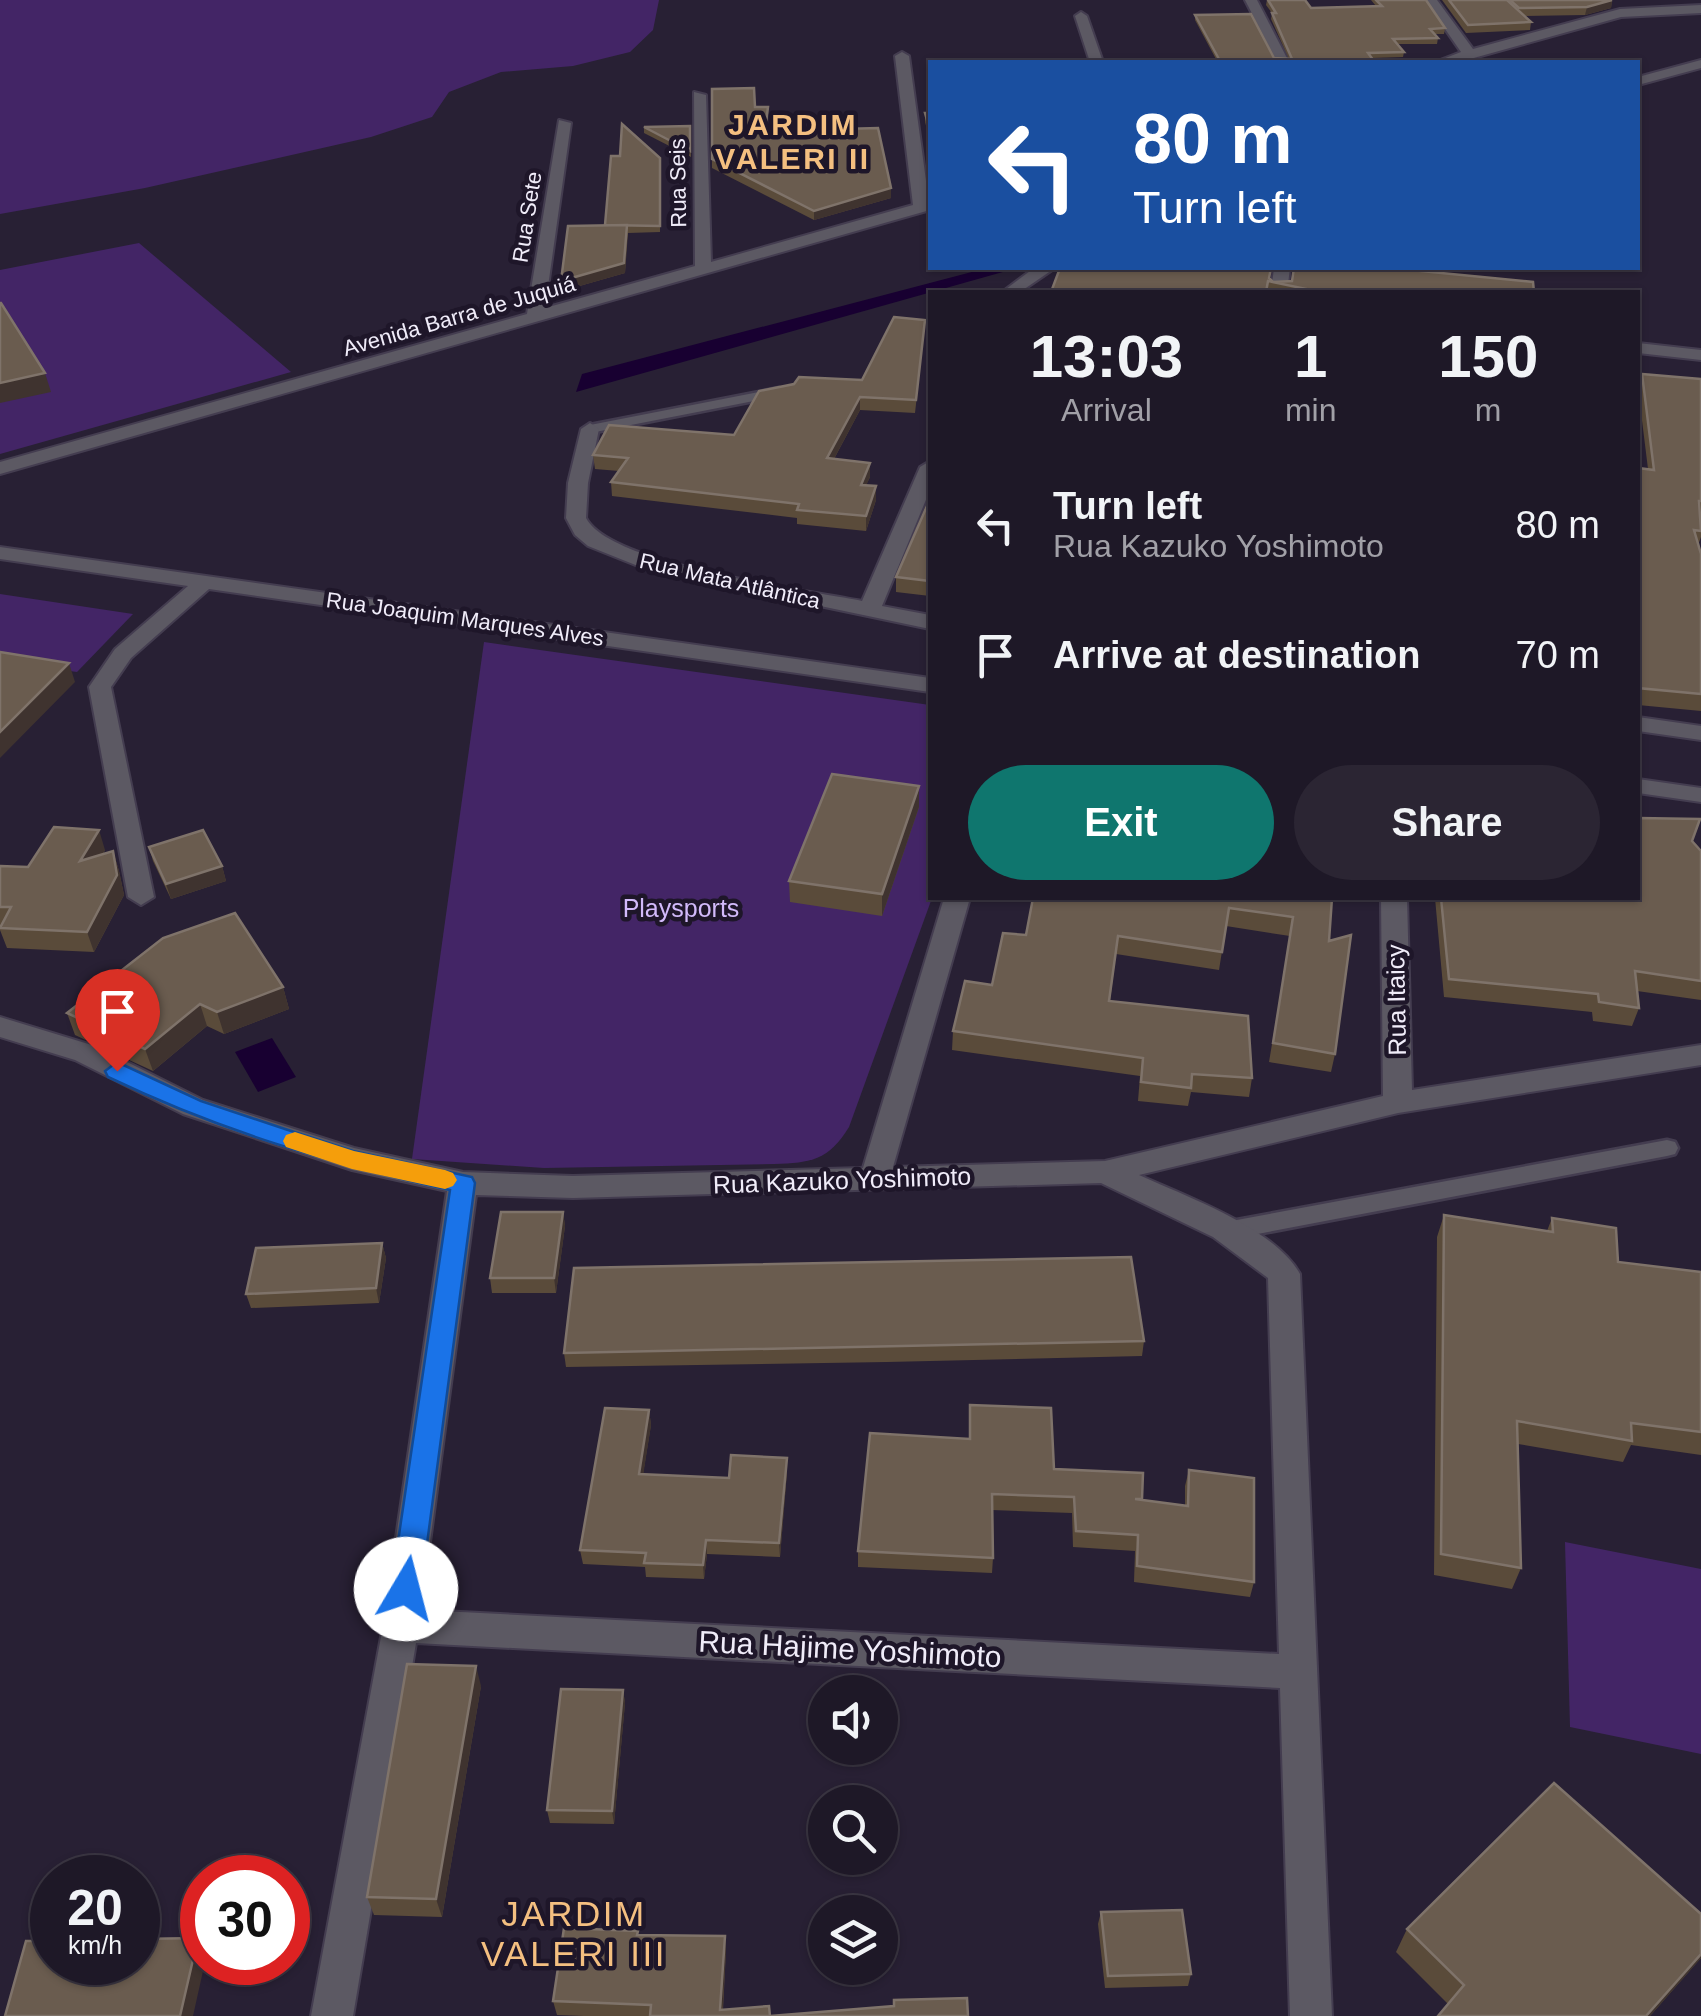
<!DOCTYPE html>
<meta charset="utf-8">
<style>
body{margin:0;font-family:Arial,sans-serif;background:#2b2533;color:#f1f3f6;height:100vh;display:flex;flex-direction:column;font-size:38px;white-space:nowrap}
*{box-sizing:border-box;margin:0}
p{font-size:32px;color:#a1a0a7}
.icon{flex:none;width:55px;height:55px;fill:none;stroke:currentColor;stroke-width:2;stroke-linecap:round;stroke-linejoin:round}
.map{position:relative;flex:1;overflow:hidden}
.details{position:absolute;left:928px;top:290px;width:712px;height:610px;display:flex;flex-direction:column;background:#1e1827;border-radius:0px;box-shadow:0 2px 8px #0004,0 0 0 2px #3c3744}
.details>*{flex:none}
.top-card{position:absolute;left:928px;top:60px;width:712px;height:210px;border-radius:0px;box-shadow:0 2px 8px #0004,0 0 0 2px #3c3744;background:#1a4fa0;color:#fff;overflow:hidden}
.controls{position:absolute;left:808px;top:1675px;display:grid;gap:20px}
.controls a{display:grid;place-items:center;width:90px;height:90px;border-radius:50%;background:#1e1827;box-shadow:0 2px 8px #0004,0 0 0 2px #3c3744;font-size:50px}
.speed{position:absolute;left:30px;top:1855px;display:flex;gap:20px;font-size:50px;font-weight:700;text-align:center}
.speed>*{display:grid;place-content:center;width:130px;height:130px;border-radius:50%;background:#1e1827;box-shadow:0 2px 8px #0004,0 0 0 2px #3c3744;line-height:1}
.speed small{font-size:25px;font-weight:400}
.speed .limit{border:15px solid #d22;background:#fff;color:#111}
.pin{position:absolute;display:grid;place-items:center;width:85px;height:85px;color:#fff;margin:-102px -42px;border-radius:50% 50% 50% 0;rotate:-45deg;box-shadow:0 0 10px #0007}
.pin .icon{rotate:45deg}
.me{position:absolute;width:110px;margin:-55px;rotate:8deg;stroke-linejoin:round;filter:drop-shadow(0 0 8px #0008)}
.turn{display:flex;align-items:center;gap:35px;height:210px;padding:0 40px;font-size:45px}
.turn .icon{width:130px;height:130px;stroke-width:2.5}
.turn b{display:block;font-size:70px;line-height:85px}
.eta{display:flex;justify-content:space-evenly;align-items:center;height:170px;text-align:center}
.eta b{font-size:60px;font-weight:800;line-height:70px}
.primary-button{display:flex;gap:20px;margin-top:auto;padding:20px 40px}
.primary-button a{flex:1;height:115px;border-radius:60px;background:#0f766e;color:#fff;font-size:40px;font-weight:800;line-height:115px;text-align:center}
.primary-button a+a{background:#2b2533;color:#f1f3f6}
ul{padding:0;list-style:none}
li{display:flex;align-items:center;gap:30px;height:130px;padding:0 40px}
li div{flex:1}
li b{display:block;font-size:38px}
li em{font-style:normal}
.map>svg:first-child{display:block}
.green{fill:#432566}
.water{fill:#180031}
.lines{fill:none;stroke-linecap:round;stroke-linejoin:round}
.service-casing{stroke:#443d50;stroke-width:5}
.minor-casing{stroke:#443d50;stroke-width:4}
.service{fill:#5c5963;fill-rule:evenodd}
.minor{fill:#5c5963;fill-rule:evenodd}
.wall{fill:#5a4b3a}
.shaded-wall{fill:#3f332f}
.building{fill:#6a5c4f;stroke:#7f736a;stroke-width:2.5}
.route{fill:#1a73e8;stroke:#114b97;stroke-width:2.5}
.slow{fill:#f59e0b}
.labels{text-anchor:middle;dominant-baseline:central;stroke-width:9;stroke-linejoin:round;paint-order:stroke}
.far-street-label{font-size:22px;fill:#f0ecf9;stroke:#1e1629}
.park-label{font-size:25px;fill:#d2bafa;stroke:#1e1629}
.street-label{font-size:25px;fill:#f0ecf9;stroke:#1e1629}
.far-district-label{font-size:30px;font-weight:bold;letter-spacing:2.5px;fill:#f4bf80;stroke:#1e1629}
.near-street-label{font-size:30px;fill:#f0ecf9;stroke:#1e1629}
.near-quarter-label{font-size:35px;letter-spacing:2.5px;fill:#f4bf80;stroke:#1e1629}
</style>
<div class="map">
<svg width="1701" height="2016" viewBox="0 0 1701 2016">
<rect width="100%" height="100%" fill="#282034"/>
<g class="green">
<path d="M0 0H659L653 30 630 52 573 66 501 72 449 92 432 117 371 137 145 188 0 214Z"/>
<path d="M139 243 291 372 0 454V270Z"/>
<path d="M0 594 133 614 77 672 0 661Z"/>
<path d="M484 642 930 705 932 898 849 1127C829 1160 811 1163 774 1164L544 1168 412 1159Z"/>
<path d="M1565 1542 1701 1569V1754L1570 1727Z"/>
</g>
<g class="water">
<path d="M987 268H1017L576 392 582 374Z"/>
<path d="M272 1038 296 1077 258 1092 235 1052Z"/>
</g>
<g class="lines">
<defs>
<g id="service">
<path d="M779 388 786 392 784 395 590 433 583 429 590 425Z"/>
<path d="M1667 1140 1675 1142 1678 1148 1675 1154 1667 1156 1226 1240 1218 1237 1215 1231 1218 1225 1226 1222Z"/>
</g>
<g id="minor">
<path d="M1245 0H1257L1289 62H1277Z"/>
<path d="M1425 0H1437L1473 49 1620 9 1701 5V13L1621 17 1470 59 1435 62 1461 52Z"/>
<path d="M1081 12 1087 16 1103 62H1090L1075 16Z"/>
<path d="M902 52 909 56 930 210 0 474V462L527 314 559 120 571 123 545 308 695 266 694 92 706 95 711 262 913 205 895 56Z"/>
<path d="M1701 60V68L1638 85V77Z"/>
<path d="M1034 268H1055L1020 292H1002Z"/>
<path d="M1274 268H1290L1287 292H1271Z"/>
<path d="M1638 343 1701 350V360L1638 353Z"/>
<path d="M590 423 599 429 588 483 586 518C610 565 806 590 862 601L920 467 930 461V490L882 606 930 615V629L648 570 588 546 575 535 566 518 568 483 581 429Z"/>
<path d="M0 547 930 678V692L209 589 131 658 111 687 154 897 141 905 128 897 89 687 115 649 188 586 0 559Z"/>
<path d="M1638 717 1701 726V740L1638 731Z"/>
<path d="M1638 779 1701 788V802L1638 793Z"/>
<path d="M944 898H970L893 1167 1105 1161 1383 1096 1381 898H1407L1412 1090 1701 1045V1065L1398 1113 1139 1175C1185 1196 1275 1228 1300 1274L1332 2016H1290L1280 1688 416 1643 353 2016H311L383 1626 447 1191 352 1170 183 1114 75 1060 0 1037V1017L95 1046 203 1100 354 1148 463 1172 573 1176 863 1168ZM1101 1183 1213 1237 1268 1278 1279 1654 421 1610 476 1195 573 1198Z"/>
</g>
</defs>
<use href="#service" class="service-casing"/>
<use href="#minor" class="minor-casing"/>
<use href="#service" class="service"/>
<use href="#minor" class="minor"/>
</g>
<g class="wall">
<path d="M1267 0 1311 8 1376 6 1371 0H1426L1445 28 1444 34H1435L1438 38 1437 44H1398L1404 52 1403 57 1372 58 1373 62H1194L1217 61 1195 20V15L1274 58 1289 59 1271 19 1272 13 1266 5Z"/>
<path d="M1442 0H1612L1611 8 1585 15 1524 16 1531 22 1530 30 1466 33Z"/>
<path d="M712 89 755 107 768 116 766 131 891 188V198L814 220 712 168Z"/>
<path d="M925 113H930V140L925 122Z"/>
<path d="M690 126 691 157 644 133V127Z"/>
<path d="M660 158V232L628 233 625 273 562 291 605 225Z"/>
<path d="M1269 278 1273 282 1534 292H1051Z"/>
<path d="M924 333 915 413 860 410 834 459 870 477 866 485 876 486V500L866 531 797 524V518L612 496 611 482 619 471 595 469 593 455 734 435 862 380Z"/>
<path d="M1642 374 1701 379V537L1698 545 1701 554V711L1638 705V468L1648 469 1638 388Z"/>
<path d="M930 499V596L896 592V577Z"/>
<path d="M919 786V807L882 916 790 902 789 881Z"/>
<path d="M1692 841 1701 851V1000L1637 991 1639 1008 1632 1026 1593 1021 1592 1012 1444 997 1435 898H1638Z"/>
<path d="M149 847 222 866 226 881 171 899 153 861Z"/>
<path d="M105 850 103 854 113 851 119 871 124 895 94 952 7 948 0 930V866L28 867Z"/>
<path d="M1033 898H1332L1329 941 1335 1054 1331 1072 1269 1062 1290 936 1226 926 1219 970 1116 954 1110 1001 1252 1078 1249 1097 1191 1092 1188 1106 1138 1101 1140 1076 952 1050 953 1031 992 985 1026 935Z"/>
<path d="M283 987 289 1009 224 1034 207 1026 153 1071 75 1035 67 1013Z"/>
<path d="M563 1212 565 1226 556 1293H492L490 1278Z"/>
<path d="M1444 1215 1547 1231 1552 1218 1618 1262 1701 1272V1455L1631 1445 1623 1462 1518 1444 1521 1568 1512 1589 1434 1575 1437 1237Z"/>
<path d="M382 1243 386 1258 379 1303 251 1308 246 1294Z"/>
<path d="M1144 1341 1142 1356 887 1362 566 1367 564 1353Z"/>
<path d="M970 1405 1054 1469 1142 1500 1185 1505V1486L1189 1470 1254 1582 1250 1597 1134 1582 1135 1551 1073 1547 1072 1513 992 1510 993 1558 992 1573 858 1567V1551L969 1439Z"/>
<path d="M649 1410 651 1425 643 1474 729 1478 787 1458V1472L780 1557 707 1554 704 1579 646 1577 645 1567 583 1564 580 1550Z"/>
<path d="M481 1686 442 1917 374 1915 367 1897Z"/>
<path d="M623 1690 625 1703 614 1824 550 1823 547 1810Z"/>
<path d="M1101 1912 1191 1974 1188 1986 1105 1988 1098 1924Z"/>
<path d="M1701 1914V1958L1650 2016 1448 2004 1396 1952 1407 1929Z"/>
<path d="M639 1935 726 1950 723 2010 770 2016H968H584L557 2015 553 2001Z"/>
</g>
<g class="shaded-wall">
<path d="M1612 0 1611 8 1585 15 1587 7Z"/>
<path d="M891 188V198L814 220V211Z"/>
<path d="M627 225 625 273 562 291 561 281Z"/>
<path d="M45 373 51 392 0 403V383Z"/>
<path d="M860 397V410L827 472V458Z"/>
<path d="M870 463V477L860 499 861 485Z"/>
<path d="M876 486V500L866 531V516Z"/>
<path d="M69 663 75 682 0 758V732Z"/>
<path d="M919 786V807L882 916V894Z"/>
<path d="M99 830 105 850 87 881 80 861Z"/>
<path d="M113 851 119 871 124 895 94 952 87 932Z"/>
<path d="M222 866 226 881 171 899 166 884Z"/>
<path d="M283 987 289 1009 224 1034 217 1012Z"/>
<path d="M200 1004 207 1026 153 1071 145 1049Z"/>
<path d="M563 1212 565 1226 556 1293 554 1278Z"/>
<path d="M382 1243 386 1258 379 1303 376 1288Z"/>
<path d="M649 1410 651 1425 641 1489 639 1474Z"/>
<path d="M787 1458V1472L780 1557 779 1543Z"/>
<path d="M706 1540 707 1554 704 1579 703 1565Z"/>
<path d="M476 1666 481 1686 442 1917 436 1899Z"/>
<path d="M623 1690 625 1703 614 1824 612 1811Z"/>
<path d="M725 1936 726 1950 722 2016 720 2010Z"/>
<path d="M198 1938 202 1947V1962H205L193 2016H180Z"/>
<path d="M1701 1954V1958L1650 2016H1646Z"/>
</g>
<g class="building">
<path d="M1268 0H1305L1311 8 1382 6 1376 0H1426L1445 28 1430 29 1438 38 1393 39 1404 52 1368 53 1374 61 1368 62H1194L1220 61 1195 15 1251 14 1274 58 1292 59 1272 13H1276Z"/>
<path d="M1449 0H1507L1531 22 1468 25Z"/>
<path d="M1510 0H1612L1587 7 1519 8Z"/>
<path d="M754 88 755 107H768L765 131 878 128 891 188 814 211 712 159V89Z"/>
<path d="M925 113H930V131Z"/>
<path d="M622 124 660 158V226L605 225 611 156H620Z"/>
<path d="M690 126V151L644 127Z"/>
<path d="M627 225 624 263 561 281 568 226Z"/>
<path d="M1060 268H1271L1269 278 1273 282 1292 281 1294 268H1390L1533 282 1534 292H1311V290L1268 281 1266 292H1051Z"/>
<path d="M0 303H1L45 373 0 383Z"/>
<path d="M894 317 925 320 916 400 860 397 827 458 870 463 861 485 876 486 866 516 797 510 799 504 611 482 628 458 593 455 609 425 734 435 759 391 794 384 799 377 862 380Z"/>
<path d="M1642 374 1701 379V501H1699L1701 531 1694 530 1701 554V694L1638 688V620H1640L1638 610V468L1654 470Z"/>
<path d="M930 499V581L896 577Z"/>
<path d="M0 652 69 663 0 732Z"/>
<path d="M832 774 919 786 882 894 789 881Z"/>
<path d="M1638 818 1700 819 1692 841 1701 851V981L1635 971 1639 1008 1599 1002 1598 994 1449 979 1441 898H1638Z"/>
<path d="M54 827 99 830 80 861 113 851 117 875 87 932 0 928 11 907H0V866L28 867Z"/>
<path d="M203 830 222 866 166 884 149 847Z"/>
<path d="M1033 898H1332L1329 941 1351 935 1335 1054 1273 1043 1293 917 1229 908 1222 952 1118 936 1109 1001 1248 1016 1252 1078 1192 1074 1191 1088 1141 1082 1143 1058 953 1031 965 981 992 985 1003 933 1026 935Z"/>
<path d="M235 913 283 987 217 1012 200 1004 145 1049 67 1013 163 938Z"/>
<path d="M501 1212H563L554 1278H490Z"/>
<path d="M1444 1215 1553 1232 1552 1218 1616 1228 1618 1262 1701 1272V1432L1631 1423 1632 1441 1517 1421 1521 1568 1441 1554Z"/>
<path d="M382 1243 376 1288 246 1294 256 1248Z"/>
<path d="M1131 1257 1144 1341 564 1353 574 1268Z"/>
<path d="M970 1405 1051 1408 1054 1469 1143 1473 1142 1499H1135L1188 1506 1189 1470 1254 1478V1582L1137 1566 1138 1535 1076 1531 1074 1497 992 1494 993 1558 858 1551 870 1433 970 1439Z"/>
<path d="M605 1408 649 1410 639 1474 729 1478 731 1455 787 1458 779 1543 706 1540 703 1565 644 1563 646 1553 580 1550Z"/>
<path d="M407 1664 476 1666 436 1899 367 1897Z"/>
<path d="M561 1689 623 1690 612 1811 547 1810Z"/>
<path d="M1554 1783 1701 1914V1954L1646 2016H1438L1464 1985 1407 1929Z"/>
<path d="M1182 1910 1191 1974 1108 1976 1101 1912Z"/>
<path d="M564 1928 638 1931 637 1935 725 1936 720 2010 769 2006 770 2016 894 2006V2000L967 1998 968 2016H650L651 2005 553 2001Z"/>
<path d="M198 1938 180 2016H5L26 1941H52V1962H138V1939Z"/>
</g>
<path class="route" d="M117 1062 201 1101 285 1129 353 1151 472 1177 475 1183 421 1589 417 1598 406 1602 396 1598 391 1589 450 1190C331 1164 218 1130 108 1077L105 1071Z"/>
<path class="slow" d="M295 1132 354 1151 445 1170 453 1173 457 1180 453 1186 445 1189 352 1169 286 1147 283 1141 286 1135Z"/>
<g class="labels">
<g class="far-street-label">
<text transform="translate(678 183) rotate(-91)">Rua Seis</text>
<text transform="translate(527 217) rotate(-81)">Rua Sete</text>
<text transform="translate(459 316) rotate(-16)">Avenida Barra de Juquiá</text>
<text transform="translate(730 581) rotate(13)">Rua Mata Atlântica</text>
<text transform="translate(465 619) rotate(8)">Rua Joaquim Marques Alves</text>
</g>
<g class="park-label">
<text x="681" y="908">Playsports</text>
</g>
<g class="street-label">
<text transform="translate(1396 1000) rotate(-91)">Rua Itaicy</text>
<text transform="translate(842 1180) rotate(-2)">Rua Kazuko Yoshimoto</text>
</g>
<g class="far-district-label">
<text x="793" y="124">JARDIM<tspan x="793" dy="34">VALERI II</tspan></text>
</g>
<g class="near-street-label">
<text transform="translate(850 1649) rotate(3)">Rua Hajime Yoshimoto</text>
</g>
<g class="near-quarter-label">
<text x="574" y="1913">JARDIM<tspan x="574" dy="40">VALERI III</tspan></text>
</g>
</g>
</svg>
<div class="controls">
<a><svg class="icon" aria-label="sound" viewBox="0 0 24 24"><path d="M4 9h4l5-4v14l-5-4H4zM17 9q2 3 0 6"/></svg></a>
<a><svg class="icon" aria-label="search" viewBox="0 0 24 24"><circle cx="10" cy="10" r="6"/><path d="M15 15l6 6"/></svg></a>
<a><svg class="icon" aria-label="layers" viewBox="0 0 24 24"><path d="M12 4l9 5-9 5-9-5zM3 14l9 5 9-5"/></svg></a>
</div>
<div class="speed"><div>20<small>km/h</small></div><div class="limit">30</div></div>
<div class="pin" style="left:117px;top:1071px;background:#d93025"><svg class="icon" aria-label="arrive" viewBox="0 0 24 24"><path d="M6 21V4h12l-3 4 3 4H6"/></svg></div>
<svg class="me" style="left:406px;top:1589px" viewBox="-20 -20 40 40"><circle r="19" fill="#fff"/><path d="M0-13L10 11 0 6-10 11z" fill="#1a73e8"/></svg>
<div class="top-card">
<div class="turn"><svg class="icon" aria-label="left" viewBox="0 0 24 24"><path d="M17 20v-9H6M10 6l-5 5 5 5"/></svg><div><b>80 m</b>Turn left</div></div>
</div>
<section class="details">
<div class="eta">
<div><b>13:03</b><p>Arrival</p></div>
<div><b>1</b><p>min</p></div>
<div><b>150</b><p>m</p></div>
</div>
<ul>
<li><svg class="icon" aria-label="left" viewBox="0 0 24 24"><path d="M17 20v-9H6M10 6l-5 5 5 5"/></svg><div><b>Turn left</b><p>Rua Kazuko Yoshimoto</p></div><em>80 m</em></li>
<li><svg class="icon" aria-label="arrive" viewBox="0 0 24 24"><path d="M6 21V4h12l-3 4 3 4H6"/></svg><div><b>Arrive at destination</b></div><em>70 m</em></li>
</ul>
<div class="primary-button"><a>Exit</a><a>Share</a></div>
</section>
</div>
